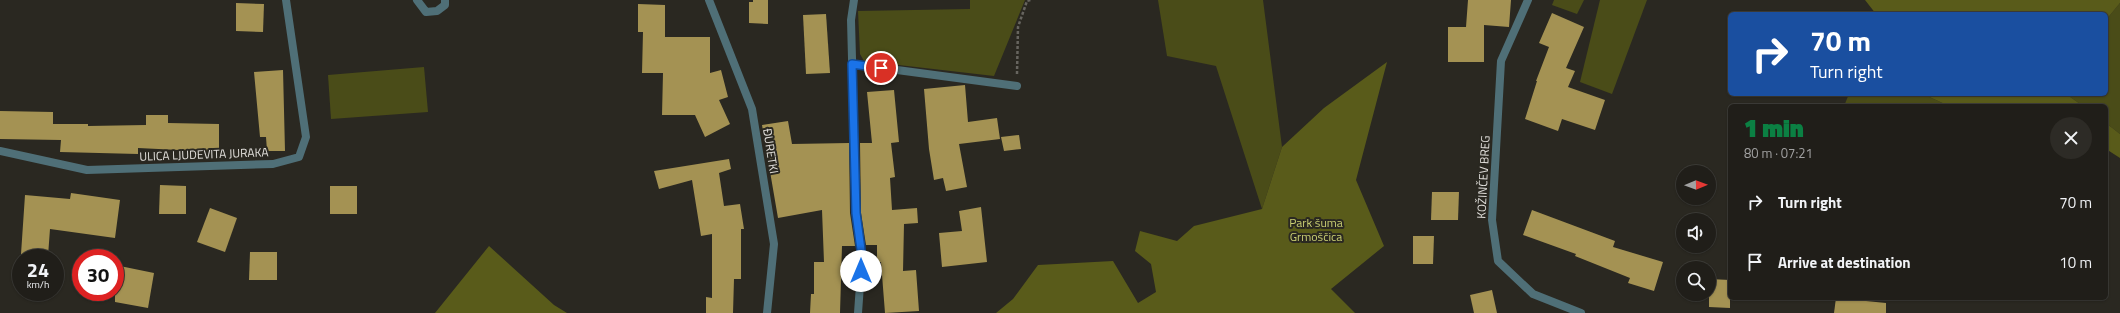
<!DOCTYPE html>
<meta charset="utf-8">
<style>
body{margin:0;font-family:"Titillium Web",sans-serif;background:#2d2b26;color:#f1f3f6;height:100vh;display:flex;flex-direction:column;font-size:15px;white-space:nowrap}
*{box-sizing:border-box;margin:0}
p{font-size:13px;color:#a2a2a2}
.icon{flex:none;width:22px;height:22px;fill:none;stroke:currentColor;stroke-width:2;stroke-linecap:round;stroke-linejoin:round}
.map{position:relative;flex:1;overflow:hidden}
.sheet{position:absolute;left:1728px;top:104px;width:380px;height:196px;display:flex;flex-direction:column;background:#201e19;border-radius:6px;box-shadow:0 1px 3px #0004,0 0 0 1px #3d3c38}
.sheet>*{flex:none}
.guide{position:absolute;left:1728px;top:12px;width:380px;height:84px;border-radius:6px;box-shadow:0 1px 3px #0004,0 0 0 1px #3d3c38;background:#1a4fa0;color:#fff;overflow:hidden}
.needle{width:26px;rotate:89deg}
.controls{position:absolute;left:1676px;top:165px;display:grid;gap:8px}
.controls a{display:grid;place-items:center;width:40px;height:40px;border-radius:50%;background:#201e19;box-shadow:0 1px 3px #0004,0 0 0 1px #3d3c38;font-size:20px}
.speed{position:absolute;left:12px;top:249px;display:flex;gap:8px;font-size:20px;font-weight:700;text-align:center}
.speed>*{display:grid;place-content:center;width:52px;height:52px;border-radius:50%;background:#201e19;box-shadow:0 1px 3px #0004,0 0 0 1px #3d3c38;line-height:1}
.speed small{font-size:10px;font-weight:400}
.speed .limit{border:6px solid #d22;background:#fff;color:#111}
.pin{position:absolute;display:grid;place-items:center;width:34px;height:34px;color:#fff;margin:-17px;border:2px solid #fff;border-radius:50%;box-shadow:0 1px 4px #0007}
.me{position:absolute;width:44px;margin:-22px;rotate:0deg;stroke-linejoin:round;filter:drop-shadow(0 0 3px #0008)}
.turn{display:flex;align-items:center;gap:14px;height:84px;padding:0 16px;font-size:18px}
.turn .icon{width:52px;height:52px;stroke-width:2.5}
.turn b{display:block;font-size:28px;line-height:34px}
.round{display:grid;place-items:center;flex:none;width:42px;height:42px;border-radius:21px;background:#2d2b26}
.overview{display:flex;align-items:center;justify-content:space-between;height:68px;padding:0 16px}
h1{font-size:24px;font-weight:800;line-height:30px;color:#0b8043}
ul{padding:0;list-style:none}
li{display:flex;align-items:center;gap:12px;height:60px;padding:0 16px}
li div{flex:1}
li b{display:block;font-size:15px}
li em{font-style:normal}
.map>svg:first-child{display:block}
.green{fill:#4a4c18}
.forest{fill:#595b1a}
.building{fill:#a49253}
.lines{fill:none;stroke-linecap:round;stroke-linejoin:round}
.path{stroke:#67655f;stroke-width:2.5;stroke-dasharray:3 2;stroke-linecap:butt}
.service{stroke:#4f6f77;stroke-width:8}
.minor{stroke:#4f6f77;stroke-width:8}
.route-casing{stroke:#114b97;stroke-width:10}
.route{stroke:#1a73e8;stroke-width:7}
.labels{text-anchor:middle;dominant-baseline:central;stroke-width:4;stroke-linejoin:round;paint-order:stroke}
.street-label{font-size:12px;fill:#e1dfdb;stroke:#2a2821}
.park-label{font-size:12px;fill:#cacf73;stroke:#2a2821}
</style>
<div class="map">
<svg width="2120" height="313" viewBox="0 0 2120 313">
<rect width="100%" height="100%" fill="#2a2821"/>
<g class="green">
<path d="M970 0H1025L994 76 864 61 860 54 858 11 970 9Z"/>
<path d="M1158 0H1263L1282 147 1262 209 1216 66 1167 56Z"/>
<path d="M1554 0H1584L1577 14 1552 5Z"/>
<path d="M1600 0H1647L1612 94 1580 82Z"/>
<path d="M2120 3V134L2106 123V106H2083L2066 94H2106V20Z"/>
<path d="M424 67 428 112 331 119 328 75Z"/>
<path d="M1849 94H1923L1949 106H1844Z"/>
</g>
<g class="forest">
<path d="M1865 0H2120V3L2106 20V14H1876Z"/>
<path d="M1387 62 1356 180 1384 246 1331 289 1355 313H996L1013 299 1038 265 1113 261 1138 303 1156 292 1151 264 1135 251 1140 231 1177 241 1194 226 1262 209 1282 147 1324 108Z"/>
<path d="M1923 94H2066L2083 106H1949Z"/>
<path d="M2106 123 2120 134V158L2106 149Z"/>
<path d="M489 246 554 305 567 313H435Z"/>
</g>
<g class="building">
<path d="M753 0H768V24L749 23V2H753Z"/>
<path d="M1468 0H1511L1509 27 1484 25V62H1448V27H1466Z"/>
<path d="M236 3 264 4 263 32 236 31Z"/>
<path d="M638 4 665 5V37H710V73L721 70 728 97 719 100 730 124 705 137 695 115H662L663 73H642L643 32H638Z"/>
<path d="M1552 13 1584 27 1566 68 1575 71 1568 87 1605 100 1595 130 1562 119 1558 131 1525 119 1537 81H1536L1549 47 1539 43Z"/>
<path d="M826 14 830 73 806 74 803 15Z"/>
<path d="M283 70 285 151H267L266 137H260L254 72Z"/>
<path d="M965 85 968 122 997 118 1000 139 959 144 967 187 946 191 943 178 934 180 929 149 924 89Z"/>
<path d="M894 90 899 142 891 143 895 177 890 178 892 210 917 208 918 223 904 224 903 271 916 270 919 311 885 313 881 262H877V245H866L861 213 860 143H872L867 92Z"/>
<path d="M0 111 53 112V124H88V126L146 125V115H168V123L219 124V152L138 148V154L60 152 61 140 0 139Z"/>
<path d="M788 121 792 144 849 143 850 213 855 246H842L840 313H810L811 294H814V262H824L822 210 778 218 762 125Z"/>
<path d="M1019 135 1021 149 1004 151 1001 137Z"/>
<path d="M729 159 731 169 719 173 724 206 740 204 744 229H741V279H734L733 313H706V297L712 298V234L701 236 692 180 659 189 654 171Z"/>
<path d="M160 185 186 186V214H159Z"/>
<rect x="330" y="186" width="27" height="28"/>
<path d="M1432 192H1459L1458 220H1431Z"/>
<path d="M71 193 120 200 115 238 50 229 48 256 21 254 25 195 70 199Z"/>
<path d="M981 207 987 262 942 267 939 233 962 231 959 211Z"/>
<path d="M210 208 237 218 225 252 197 242Z"/>
<path d="M1532 210 1615 241 1613 247 1663 262 1654 291 1628 283 1630 278 1575 256 1576 254 1523 235Z"/>
<path d="M1413 236H1434L1433 264H1413Z"/>
<path d="M250 252H277V280H249Z"/>
<path d="M115 265 154 273 148 308 115 302Z"/>
<path d="M1709 279 1730 280V308L1709 307Z"/>
<path d="M1492 290 1497 313H1474L1470 295Z"/>
<path d="M1836 298 1886 303V313H1834Z"/>
</g>
<g class="lines">
<path class="path" d="M1017 74 1018 27 1027 1 1031 0"/>
<path class="service" d="M417 0 426 12 437 11 445 5V0"/>
<g class="minor">
<path d="M709 0 752 109 774 244 767 313"/>
<path d="M854 0 851 20 856 213 862 257 858 313"/>
<path d="M1528 0 1501 61 1492 220 1498 261 1533 294 1581 313"/>
<path d="M852 64 1017 86"/>
<path d="M0 151 87 170 273 164 299 157 306 137 286 0"/>
</g>
</g>
<g class="lines">
<defs>
<path id="route" d="M861 271 862 257 856 213 852 64 881 68"/>
</defs>
<use href="#route" class="route-casing"/>
<use href="#route" class="route"/>
</g>
<g class="labels">
<g class="street-label">
<text transform="translate(771 151) rotate(81)">ĐURETKI</text>
<text transform="translate(204 154) rotate(-2)">ULICA LJUDEVITA JURAKA</text>
<text transform="translate(1483 177) rotate(-87)">KOŽINČEV BREG</text>
</g>
<g class="park-label">
<text x="1316" y="222">Park šuma<tspan x="1316" dy="14">Grmoščica</tspan></text>
</g>
</g>
</svg>
<div class="controls">
<a><svg class="needle" viewBox="-14 -14 28 28"><path d="M0-13l5 13h-10z" fill="#e53935"/><path d="M0 13l5-13h-10z" fill="#a2a2a2"/></svg></a>
<a><svg class="icon" aria-label="sound" viewBox="0 0 24 24"><path d="M4 9h4l5-4v14l-5-4H4zM17 9q2 3 0 6"/></svg></a>
<a><svg class="icon" aria-label="search" viewBox="0 0 24 24"><circle cx="10" cy="10" r="6"/><path d="M15 15l6 6"/></svg></a>
</div>
<div class="speed"><div>24<small>km/h</small></div><div class="limit">30</div></div>
<div class="pin" style="left:881px;top:68px;background:#d93025"><svg class="icon" aria-label="arrive" viewBox="0 0 24 24"><path d="M6 21V4h12l-3 4 3 4H6"/></svg></div>
<svg class="me" style="left:861px;top:271px" viewBox="-20 -20 40 40"><circle r="19" fill="#fff"/><path d="M0-13L10 11 0 6-10 11z" fill="#1a73e8"/></svg>
<div class="guide">
<div class="turn"><svg class="icon" aria-label="right" viewBox="0 0 24 24"><path d="M7 20v-9h11M14 6l5 5-5 5"/></svg><div><b>70 m</b>Turn right</div></div>
</div>
<section class="sheet">
<div class="overview"><div><h1>1 min</h1><p>80 m · 07:21</p></div><a class="round"><svg class="icon" aria-label="close" viewBox="0 0 24 24"><path d="M6 6l12 12M18 6L6 18"/></svg></a></div>
<ul>
<li><svg class="icon" aria-label="right" viewBox="0 0 24 24"><path d="M7 20v-9h11M14 6l5 5-5 5"/></svg><div><b>Turn right</b></div><em>70 m</em></li>
<li><svg class="icon" aria-label="arrive" viewBox="0 0 24 24"><path d="M6 21V4h12l-3 4 3 4H6"/></svg><div><b>Arrive at destination</b></div><em>10 m</em></li>
</ul>
</section>
</div>
